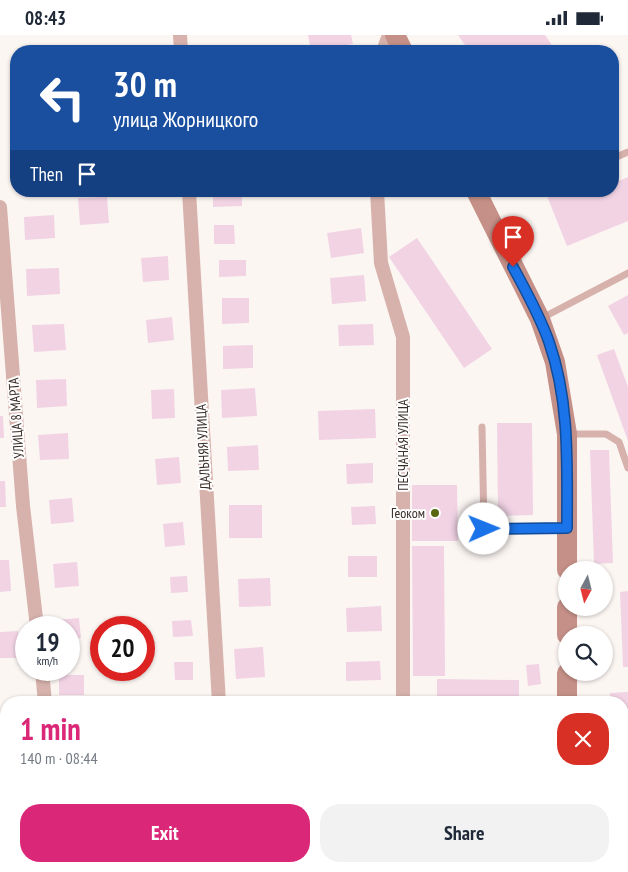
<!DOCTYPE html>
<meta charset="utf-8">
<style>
body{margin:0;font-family:"PT Sans Narrow",sans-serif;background:#f2f2f3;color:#1f2937;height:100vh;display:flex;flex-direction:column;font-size:19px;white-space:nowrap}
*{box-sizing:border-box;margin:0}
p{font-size:16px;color:#747a83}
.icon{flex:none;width:28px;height:28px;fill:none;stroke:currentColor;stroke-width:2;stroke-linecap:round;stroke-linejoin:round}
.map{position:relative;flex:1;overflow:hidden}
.details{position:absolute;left:0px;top:661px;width:629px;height:176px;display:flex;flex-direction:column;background:#fff;border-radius:20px 20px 0 0;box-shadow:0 1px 4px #0004}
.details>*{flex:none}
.top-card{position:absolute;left:10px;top:10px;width:609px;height:152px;border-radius:20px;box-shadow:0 1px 4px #0004;background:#1a4fa0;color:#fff;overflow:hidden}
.needle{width:32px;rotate:187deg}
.fabs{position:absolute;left:558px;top:526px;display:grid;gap:10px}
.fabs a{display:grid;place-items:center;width:55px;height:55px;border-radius:50%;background:#fff;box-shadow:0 1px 4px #0004;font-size:25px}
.speed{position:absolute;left:15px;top:581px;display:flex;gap:10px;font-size:25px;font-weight:700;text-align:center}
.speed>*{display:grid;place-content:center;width:65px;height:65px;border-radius:50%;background:#fff;box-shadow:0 1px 4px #0004;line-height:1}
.speed small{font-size:12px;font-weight:400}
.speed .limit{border:8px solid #d22;background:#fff;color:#111}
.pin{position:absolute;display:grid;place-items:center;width:42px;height:42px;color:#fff;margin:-51px -21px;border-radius:50% 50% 50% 0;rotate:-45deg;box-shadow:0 0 5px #0007}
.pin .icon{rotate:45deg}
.me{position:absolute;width:55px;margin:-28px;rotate:89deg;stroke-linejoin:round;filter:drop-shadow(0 0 4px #0008)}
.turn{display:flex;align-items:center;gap:18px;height:105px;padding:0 20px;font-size:22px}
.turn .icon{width:65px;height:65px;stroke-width:2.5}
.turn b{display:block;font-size:35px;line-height:42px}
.then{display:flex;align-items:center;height:48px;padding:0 20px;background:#0003;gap:10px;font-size:19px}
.round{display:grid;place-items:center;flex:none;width:52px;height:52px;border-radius:20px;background:#f2f2f3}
.summary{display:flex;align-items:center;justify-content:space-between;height:85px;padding:0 20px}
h1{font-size:30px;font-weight:700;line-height:38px;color:#db2777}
.primary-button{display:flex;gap:10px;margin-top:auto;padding:10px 20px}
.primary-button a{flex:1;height:58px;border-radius:20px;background:#db2777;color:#fff;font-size:20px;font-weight:700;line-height:58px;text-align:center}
.primary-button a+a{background:#f2f2f3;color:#1f2937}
.status{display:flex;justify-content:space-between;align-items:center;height:35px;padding:0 25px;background:#fff;direction:ltr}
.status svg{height:14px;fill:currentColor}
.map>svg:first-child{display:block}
.building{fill:#f1d3e4}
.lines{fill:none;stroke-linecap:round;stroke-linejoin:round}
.lane{stroke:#d7b2ac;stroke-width:7}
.street{stroke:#d7b2ac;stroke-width:14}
.secondary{stroke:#c59087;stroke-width:20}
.route-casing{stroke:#114b97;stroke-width:12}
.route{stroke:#1a73e8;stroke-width:9}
.poi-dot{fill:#59670f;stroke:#fff;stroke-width:2}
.labels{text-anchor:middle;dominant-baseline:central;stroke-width:4;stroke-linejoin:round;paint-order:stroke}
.street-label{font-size:14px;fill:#392d28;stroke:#fff}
.poi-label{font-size:14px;fill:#392d28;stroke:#fff;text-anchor:end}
</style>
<div class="status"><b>08:43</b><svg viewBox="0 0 49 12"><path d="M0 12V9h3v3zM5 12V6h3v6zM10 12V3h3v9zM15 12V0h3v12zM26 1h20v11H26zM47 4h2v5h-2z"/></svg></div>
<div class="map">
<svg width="628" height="837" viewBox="0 0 628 837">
<rect width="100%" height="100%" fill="#fcf6f3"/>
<g class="building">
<path d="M308 0H351L353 9 311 16Z"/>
<path d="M458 0H545L556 16H469Z"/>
<path d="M16 20V43H15L12 21Z"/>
<path d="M628 142V186L567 211 545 156H612V149Z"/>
<path d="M213 156H242V171L213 172Z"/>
<path d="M107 162 109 188 80 190 78 163Z"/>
<path d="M54 180 55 203 25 205 24 182Z"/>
<path d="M214 190H234L235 209H214Z"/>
<path d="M361 193 364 218 331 223 327 198Z"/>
<path d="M417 203 492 314 464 333 389 222Z"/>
<path d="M168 221 169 245 143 247 141 223Z"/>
<path d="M219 225H246V241L219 242Z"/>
<path d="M59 233 60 259 27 261 26 234Z"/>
<path d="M364 240 366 266 332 269 330 243Z"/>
<path d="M628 260V298L624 300 608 271Z"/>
<path d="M222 263H249V288L222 289Z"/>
<path d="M172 282 174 305 148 308 146 285Z"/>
<path d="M64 289 66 315 34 317 32 290Z"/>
<path d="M373 289 374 310 339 311 338 290Z"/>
<path d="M253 310V333L223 334V311Z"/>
<path d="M614 314 628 352V406L597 320Z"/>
<path d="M66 344 67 371 37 373 36 345Z"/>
<path d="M255 353 257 381 222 383 221 355Z"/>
<path d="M174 354 175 383 152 384 151 355Z"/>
<path d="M375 374 376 403 319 405 318 376Z"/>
<path d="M0 381H3L4 403H0Z"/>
<path d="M497 388H532L533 480 498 481Z"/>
<path d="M68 398 69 424 40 425 38 400Z"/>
<path d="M258 410 259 435 228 436 227 412Z"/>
<path d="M590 415H609L613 528 594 529Z"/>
<path d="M179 422 181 448 157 450 155 424Z"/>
<path d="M373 428V448L347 449 346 429Z"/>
<path d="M0 446H5L6 472H0Z"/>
<path d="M412 450H457L458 506H412Z"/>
<path d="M72 463 74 487 51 489 49 465Z"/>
<rect x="229" y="470" width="33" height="33"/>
<path d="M375 471 376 489 352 490 351 472Z"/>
<path d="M183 487 185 510 165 512 163 489Z"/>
<path d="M412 511H444L445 641H413Z"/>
<rect x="348" y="521" width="29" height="21"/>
<path d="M0 525H9L11 556 0 557Z"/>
<path d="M77 527 79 551 55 553 53 529Z"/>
<path d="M187 541 188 557 171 558 170 542Z"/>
<path d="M270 543 271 571 239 572 238 544Z"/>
<path d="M628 556V632H623L620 557Z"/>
<path d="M381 571 382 596 347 597 346 573Z"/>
<path d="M79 583 81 603 69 604V592H57L56 585Z"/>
<path d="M191 585 193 601 173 602 172 586Z"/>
<path d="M18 596 19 623H0V597Z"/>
<path d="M263 612 265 642 236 644 234 614Z"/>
<path d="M380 626 381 645 346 646V627Z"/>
<path d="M174 627H193V645H175Z"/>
<path d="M539 629 541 649 528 651 526 630Z"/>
<rect x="59" y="640" width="25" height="20"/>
<path d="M437 644 519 645V668H437Z"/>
<path d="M628 657V682H622V668H610V658Z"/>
<path d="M0 685 6 686V711L0 710Z"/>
<path d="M622 718H628V742L622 743Z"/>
<path d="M0 727H6V752L0 751Z"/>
<path d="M0 781 6 782V804L0 803Z"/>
<rect x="622" y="799" width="6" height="17"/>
<path d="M232 831H254V837H231Z"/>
<path d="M423 831 523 833V837H423Z"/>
<path d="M0 834 10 835V837H0Z"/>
</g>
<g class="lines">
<g class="lane">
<path d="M612 124 628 117"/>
<path d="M542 283 628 238"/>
<path d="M482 392 484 494 566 493"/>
<path d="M570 399H606L619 407 628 433"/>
</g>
<g class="street">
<path d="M180 0 181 16"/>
<path d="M383 16 389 0"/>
<path d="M189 156 219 668"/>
<path d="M377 156 381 228 403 302V668"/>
<path d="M0 172 23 471 37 592"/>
<path d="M42 635 45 668"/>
<path d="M31 837 32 831"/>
<path d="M212 837 213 831"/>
<path d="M394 837V831"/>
</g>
<g class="secondary">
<path d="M395 0 403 16"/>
<path d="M476 156 540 284 555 327 567 399V535"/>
<path d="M567 572V600"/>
<path d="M567 638V668"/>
<path d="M568 831V837"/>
</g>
</g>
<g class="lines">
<defs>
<path id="route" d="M484 494 567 493C567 430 570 367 549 307 540 281 526 256 513 232"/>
</defs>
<use href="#route" class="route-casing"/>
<use href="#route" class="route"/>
</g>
<circle class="poi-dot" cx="435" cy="478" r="5"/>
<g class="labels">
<g class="street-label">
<text transform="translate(16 383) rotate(-94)">УЛИЦА 8 МАРТА</text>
<text transform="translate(403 410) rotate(-90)">ПЕСЧАНАЯ УЛИЦА</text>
<text transform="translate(203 412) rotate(-93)">ДАЛЬНЯЯ УЛИЦА</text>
</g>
<g class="poi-label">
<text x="425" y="478">Геоком</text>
</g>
</g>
</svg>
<div class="fabs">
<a><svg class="needle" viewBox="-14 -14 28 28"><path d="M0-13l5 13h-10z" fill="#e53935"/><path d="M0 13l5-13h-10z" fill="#747a83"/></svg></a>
<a><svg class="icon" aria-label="search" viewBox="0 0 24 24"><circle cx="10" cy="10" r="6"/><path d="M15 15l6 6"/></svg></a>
</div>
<div class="speed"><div>19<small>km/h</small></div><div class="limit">20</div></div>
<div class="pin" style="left:513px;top:232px;background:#d93025"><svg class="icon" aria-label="arrive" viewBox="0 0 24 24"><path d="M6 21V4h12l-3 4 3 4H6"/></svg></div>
<svg class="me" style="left:484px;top:494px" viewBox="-20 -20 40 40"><circle r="19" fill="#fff"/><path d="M0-13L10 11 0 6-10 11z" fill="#1a73e8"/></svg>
<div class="top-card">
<div class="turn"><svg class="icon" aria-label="left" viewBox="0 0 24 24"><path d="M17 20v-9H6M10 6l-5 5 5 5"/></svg><div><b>30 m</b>улица Жорницкого</div></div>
<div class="then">Then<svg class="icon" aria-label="arrive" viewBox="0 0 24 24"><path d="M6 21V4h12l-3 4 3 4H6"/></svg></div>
</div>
<section class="details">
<div class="summary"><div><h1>1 min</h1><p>140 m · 08:44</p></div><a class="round" style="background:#d93025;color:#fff"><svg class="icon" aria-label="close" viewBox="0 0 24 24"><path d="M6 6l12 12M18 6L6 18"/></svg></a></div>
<div class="primary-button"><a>Exit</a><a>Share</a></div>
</section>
</div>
